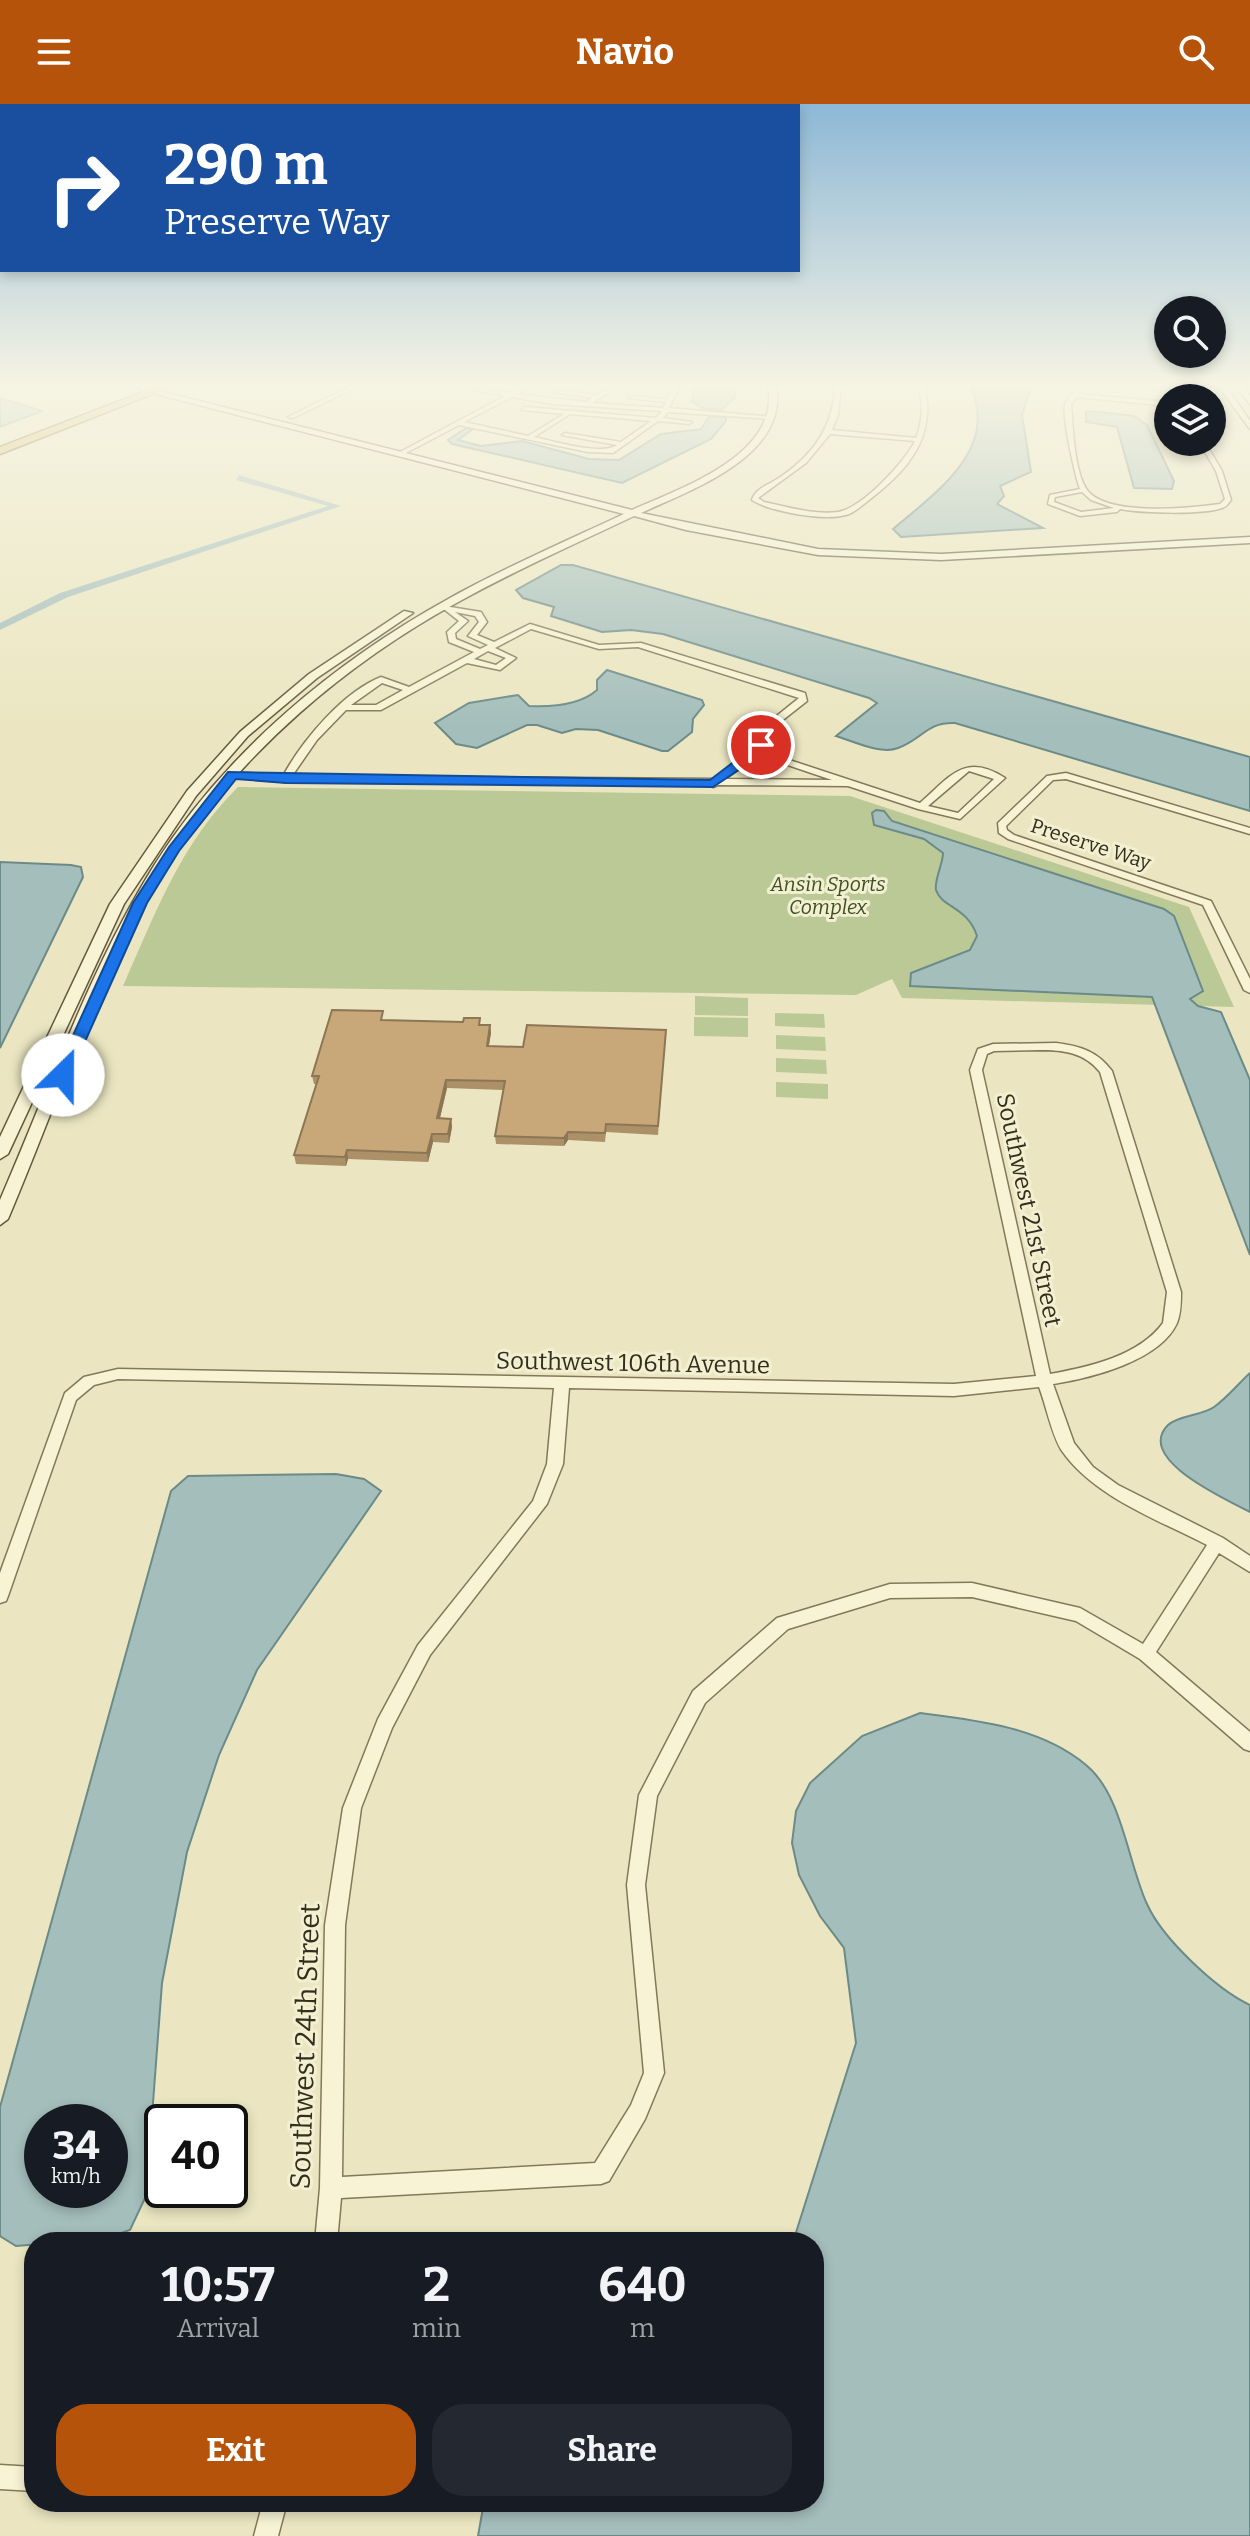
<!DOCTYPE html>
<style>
body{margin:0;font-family:Bitter,serif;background:#242831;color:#f1f3f6;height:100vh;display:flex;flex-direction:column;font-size:30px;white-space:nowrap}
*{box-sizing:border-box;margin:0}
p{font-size:26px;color:#9ea1a6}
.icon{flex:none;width:44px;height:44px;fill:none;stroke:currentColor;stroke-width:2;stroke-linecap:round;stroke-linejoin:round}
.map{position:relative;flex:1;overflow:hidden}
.details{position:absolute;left:24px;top:2128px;width:800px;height:280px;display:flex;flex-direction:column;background:#171b24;border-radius:32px;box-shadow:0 4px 12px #0003}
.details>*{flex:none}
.guide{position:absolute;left:0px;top:0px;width:800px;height:168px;box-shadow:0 4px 12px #0003;background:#1a4fa0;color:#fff;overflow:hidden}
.tools{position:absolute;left:1154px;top:192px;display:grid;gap:16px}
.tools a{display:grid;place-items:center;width:72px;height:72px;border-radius:50%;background:#171b24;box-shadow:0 4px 12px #0003;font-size:40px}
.speed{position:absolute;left:24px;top:2000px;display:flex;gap:16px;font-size:40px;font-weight:700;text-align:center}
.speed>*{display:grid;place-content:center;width:104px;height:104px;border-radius:50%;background:#171b24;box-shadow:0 4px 12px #0003;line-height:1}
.speed small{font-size:20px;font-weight:400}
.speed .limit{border:4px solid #111;border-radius:12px;background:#fff;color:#111}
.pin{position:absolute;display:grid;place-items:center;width:68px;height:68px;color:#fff;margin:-34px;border:4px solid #fff;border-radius:50%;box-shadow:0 2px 8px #0007}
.me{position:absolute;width:88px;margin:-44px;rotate:23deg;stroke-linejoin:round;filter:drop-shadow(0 0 6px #0008)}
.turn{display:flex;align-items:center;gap:28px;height:168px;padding:0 32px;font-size:36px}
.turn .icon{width:104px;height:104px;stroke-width:2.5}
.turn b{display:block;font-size:56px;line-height:68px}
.eta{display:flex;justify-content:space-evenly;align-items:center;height:136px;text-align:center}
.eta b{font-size:48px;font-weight:700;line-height:56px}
.action{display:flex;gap:16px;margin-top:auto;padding:16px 32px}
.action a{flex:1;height:92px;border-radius:32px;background:#b45309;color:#fff;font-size:32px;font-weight:700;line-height:92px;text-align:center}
.action a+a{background:#242831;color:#f1f3f6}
header{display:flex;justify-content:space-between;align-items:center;height:104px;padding:0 32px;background:#b45309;color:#fff;font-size:36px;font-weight:700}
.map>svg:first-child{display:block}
.green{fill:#bac996}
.water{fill:#a4bebb;stroke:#6b8b89;stroke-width:2;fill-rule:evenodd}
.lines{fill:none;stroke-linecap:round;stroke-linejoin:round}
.canal{fill:#a4bebb;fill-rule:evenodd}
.street-casing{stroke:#84785a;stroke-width:3}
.secondary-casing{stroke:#66593d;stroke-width:3}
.highway-casing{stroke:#52452e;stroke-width:3}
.street{fill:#f7f3d4;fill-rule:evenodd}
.secondary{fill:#f7f3d4;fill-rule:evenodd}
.highway{fill:#d8b655;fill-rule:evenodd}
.wall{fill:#ac9068}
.shaded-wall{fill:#8c7655}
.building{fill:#c8a879;stroke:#8c7655;stroke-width:2}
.route{fill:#1a73e8;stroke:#114b97;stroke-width:2}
.labels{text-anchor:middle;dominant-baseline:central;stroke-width:6;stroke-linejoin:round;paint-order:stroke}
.far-street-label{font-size:20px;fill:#352d1d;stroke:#f3f0d1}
.far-park-label{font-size:20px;font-style:italic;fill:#3d5025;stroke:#f3f0d1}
.street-label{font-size:24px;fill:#352d1d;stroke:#f3f0d1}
.near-street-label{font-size:28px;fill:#352d1d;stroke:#f3f0d1}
</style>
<header><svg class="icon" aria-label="menu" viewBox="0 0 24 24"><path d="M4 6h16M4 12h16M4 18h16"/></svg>Navio<svg class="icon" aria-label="search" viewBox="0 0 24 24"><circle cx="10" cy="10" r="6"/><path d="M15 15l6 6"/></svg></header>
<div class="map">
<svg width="1250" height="2432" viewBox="0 0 1250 2432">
<rect width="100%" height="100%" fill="#ebe6c1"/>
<g class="green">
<path d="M238 683 850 692 1189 803 1234 903 902 894 892 875 856 891 123 882C155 810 181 739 238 683Z"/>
<path d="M695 892 748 894V912L695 911Z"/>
<path d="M775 909 824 910 825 924 775 922Z"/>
<path d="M694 913 748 914V933L694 932Z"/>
<path d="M776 931 825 933 826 947 776 945Z"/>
<path d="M776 954 826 956 827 970 776 968Z"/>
<path d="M776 978 828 980V995L776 993Z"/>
</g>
<g class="water">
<path d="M694 282H734L735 293 722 306 703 304 692 298Z"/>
<path d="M970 282H1031L1022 311 1031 368 1000 382 1004 392 997 400 1043 424 901 433 893 425C934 390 1001 345 970 282Z"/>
<path d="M0 294 42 307 0 323Z"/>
<path d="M1092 307 1134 312 1147 321 1174 377 1172 385 1134 384 1117 323 1086 318V308Z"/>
<path d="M709 313H726V317L711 335 622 379 452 340 448 336 466 324 473 325 458 336 481 342 522 337 589 355 619 356 661 330 701 325Z"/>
<path d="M561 461H573L1250 653V707L955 619C926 618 923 635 898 644 881 651 853 637 836 632L877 599 869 594 663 530 631 526 602 528 551 512 554 503 523 494 516 486Z"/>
<path d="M607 566 702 596 704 601 693 615 692 628 668 647H662L598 626 576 625 562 629 537 621H527L477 644 456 640 435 619 469 599 518 591 529 602C552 603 580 601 597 586V576Z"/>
<path d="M876 706 884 707 892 717 1164 805 1174 812 1203 887 1190 895 1198 902 1221 908 1250 976V1151L1152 893 910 882 911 869 970 846 977 832C968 803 941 803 936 786 934 776 943 760 943 749L924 735 874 721 872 709Z"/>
<path d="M0 758 71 761 81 763 83 773 0 944Z"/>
<path d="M1250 1269V1408C1228 1396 1134 1355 1168 1321 1179 1311 1201 1312 1214 1303 1227 1294 1238 1280 1250 1269Z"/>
<path d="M336 1370 364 1375 381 1387 257 1566 219 1651 187 1748 162 1879 146 2092 130 2126 104 2135 16 2142 0 2132V2003L171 1387 188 1372ZM42 2018H110V2086H42Z"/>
<path d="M920 1609C976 1616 1041 1623 1086 1661 1122 1690 1128 1759 1147 1800 1162 1834 1216 1885 1250 1901V2432H478L484 2398H814V2138H793L856 1939 844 1844 820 1812 799 1771 792 1739 796 1707 810 1679 862 1632Z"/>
</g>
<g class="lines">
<path class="canal" d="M239 371 341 402 68 493 0 526V519L60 489 328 402 236 376Z"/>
<defs>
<g id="street">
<path d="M351 282H359L293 314 288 313Z"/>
<path d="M454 282C472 282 489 288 506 288 515 289 521 282 531 282L517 290 586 298 592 294 554 288 557 286 597 291 612 282H619L592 299 663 304 666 298 628 294 631 292 667 295 673 282H679L669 304 773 313 770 315 668 308 663 314 692 318 689 320 658 317 613 349 588 348 459 321 404 350H400V348L505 292ZM512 293 553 300 662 307 656 314 524 303 522 306 564 310 528 332 464 318ZM570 310 651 317 621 338 565 329 562 331 617 341C601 352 553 337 534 333Z"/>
<path d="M835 282H841L838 311 832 326 916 334C923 316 923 301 919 282H925C935 331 912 362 874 392 866 398 858 406 849 410 827 418 771 408 752 396 755 385 768 381 779 374 812 352 834 323 835 282ZM830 330 915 337C904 359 862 404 838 408 813 411 788 403 764 398L758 394 806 359Z"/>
<path d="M1080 282H1086L1080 290 1168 298V302L1077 293 1071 300C1073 323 1074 367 1087 386 1107 413 1190 404 1220 400L1225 395 1216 367 1199 338H1205L1222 367 1231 396C1228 400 1226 403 1222 404 1202 411 1141 409 1120 405L1117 408 1080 412 1048 400 1050 391 1080 385C1075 371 1062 313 1065 301 1067 292 1074 289 1080 282ZM1082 388 1091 396 1114 404 1081 408 1054 398 1055 393Z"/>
<path d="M1212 299 1215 300 1216 301 1212 303Z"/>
<path d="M438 501 481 508 487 518 477 531 494 538 530 520 599 541 641 539 805 589 807 597 765 630 766 641 762 647 920 699C950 673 964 648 1005 674L960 715 918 705 848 682 718 681 713 683 709 681 286 678 230 673 228 671 233 668 283 672C302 637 343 588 381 573L409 583 474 548 449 538 447 528 459 517 445 506 438 505ZM455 508 475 512 479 518 468 532 488 541 480 545 456 535 455 529 468 517ZM531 525 599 545 638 543 799 594 758 627 756 641 753 646 714 675 292 672 317 636 346 606H381L467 559 500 566 516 554 495 544ZM488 547 506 554 496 561 474 555ZM382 579 403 586 376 601H351ZM758 651 832 676 725 675ZM969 667 994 675 958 709 928 702Z"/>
<path d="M1066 669 1250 724V730L1066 675 1053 676 1006 722 1007 726 1014 731 1211 797 1250 875V889L1244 886 1203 801 1008 735 999 729 998 719 1047 672Z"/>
<path d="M1056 939C1080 942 1097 947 1112 967L1181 1188C1181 1198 1181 1209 1177 1219 1160 1257 1091 1274 1053 1280L1074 1339 1093 1363 1118 1381 1223 1434 1250 1452V1468L1219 1449 1156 1548 1250 1628V1647L1244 1645 1140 1555 1076 1517 972 1493 890 1494 788 1525 705 1599 657 1692 645 1781 664 1969 645 2015 609 2077 601 2080 341 2094 337 2138H315L320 2084 325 1821 343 1704 378 1615 418 1541 533 1397 547 1360 554 1284 118 1275 94 1281 76 1296 8 1492 6 1497 0 1499V1469L65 1289 84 1273 118 1265 954 1280 1036 1272 970 966 978 945 993 940ZM1039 946C1063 946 1084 948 1100 968L1167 1188 1163 1219C1139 1252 1089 1263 1050 1270L982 966 987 950 994 947ZM1039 1283C1046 1301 1052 1332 1062 1347 1094 1393 1159 1416 1207 1441L1143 1540 1080 1504 972 1479 890 1480 777 1514 693 1587 639 1691 627 1781 644 1969 631 2001 595 2059 342 2073 345 1821 361 1704 392 1624 430 1551 547 1400 563 1360 569 1284 954 1292Z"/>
<path d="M0 2361 34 2363V2387L0 2385Z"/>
<path d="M263 2398H287L278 2432H254Z"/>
</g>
<g id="secondary">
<path d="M140 282 632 406C681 384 781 351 768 282H776C789 352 691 386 641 409L818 445 941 450 1250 433V439L941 456 818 451 686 426 634 412C575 440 516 466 460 497 346 559 242 648 170 757 102 861 57 1000 8 1115L0 1121V1096C49 983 90 864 155 760 226 648 334 558 450 494 506 463 566 437 624 410L140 286Z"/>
<path d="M1218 282H1226L1250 317V325Z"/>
<path d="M1235 282H1243L1250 292V300Z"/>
<path d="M404 507 413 509 317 574 248 632 196 692 124 800 8 1050 0 1055V1033L110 800 187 687 240 628 309 570Z"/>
</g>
<path id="highway" d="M159 282H173L0 350V343Z"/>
</defs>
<use href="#street" class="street-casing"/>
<use href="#secondary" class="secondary-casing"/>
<use href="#highway" class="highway-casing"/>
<use href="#street" class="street"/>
<use href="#secondary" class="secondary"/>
<use href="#highway" class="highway"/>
</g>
<path class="wall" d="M384 916 490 921 491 929 489 942 523 943 665 934 658 1031 606 1028 605 1038 568 1036 564 1042 496 1040 495 1032 503 986 447 984 440 1014 451 1015 452 1023 449 1039 433 1038 428 1058 348 1055 346 1062 296 1060 294 1051 317 980H314L312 972Z"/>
<g class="shaded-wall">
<path d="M490 921 491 929 487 950V942Z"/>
<path d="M446 976 447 984 438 1022 437 1014Z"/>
<path d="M451 1015 452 1023 449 1039 448 1030Z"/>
<path d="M568 1028V1036L564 1042V1034Z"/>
<path d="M432 1030 433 1038 428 1058 427 1049Z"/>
<path d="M347 1046 348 1055 346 1062 345 1053Z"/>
</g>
<path class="building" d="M332 906 383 907 381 916 463 918 464 914H480L479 921H490L487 942 523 943 527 921 666 926 658 1022 606 1020 605 1029 568 1028 564 1034 495 1032 505 977 446 976 437 1014 451 1015 448 1030H432L427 1049 347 1046 345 1053 294 1051 319 972H312Z"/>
<linearGradient id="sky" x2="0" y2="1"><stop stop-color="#8db8d6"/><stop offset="0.45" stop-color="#f6f4e3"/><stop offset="1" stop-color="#f6f4e3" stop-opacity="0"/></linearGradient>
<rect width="1250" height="623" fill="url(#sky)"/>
<path class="route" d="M761 637 767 641 761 651 713 683 286 679 236 675 179 747 147 799 70 971 63 976 55 971 133 799 169 743 228 668 710 676Z"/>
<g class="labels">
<g class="far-street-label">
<text transform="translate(1091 740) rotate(18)">Preserve Way</text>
</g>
<g class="far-park-label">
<text x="828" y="780">Ansin Sports<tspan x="828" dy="23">Complex</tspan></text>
</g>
<g class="street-label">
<text transform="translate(1029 1106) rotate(78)">Southwest 21st Street</text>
<text transform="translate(633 1259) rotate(1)">Southwest 106th Avenue</text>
</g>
<g class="near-street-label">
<text transform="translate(305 1942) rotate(-88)">Southwest 24th Street</text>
</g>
</g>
</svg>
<div class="tools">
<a><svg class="icon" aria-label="search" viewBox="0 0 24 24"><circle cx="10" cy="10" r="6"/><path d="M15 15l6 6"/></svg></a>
<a><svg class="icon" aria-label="layers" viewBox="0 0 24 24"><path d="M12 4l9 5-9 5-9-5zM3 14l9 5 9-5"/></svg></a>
</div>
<div class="speed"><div>34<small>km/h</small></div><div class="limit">40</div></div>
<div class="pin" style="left:761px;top:641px;background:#d93025"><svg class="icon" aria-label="arrive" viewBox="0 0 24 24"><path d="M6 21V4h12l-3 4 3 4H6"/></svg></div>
<svg class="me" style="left:63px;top:971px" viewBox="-20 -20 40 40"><circle r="19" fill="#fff"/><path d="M0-13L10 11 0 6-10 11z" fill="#1a73e8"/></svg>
<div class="guide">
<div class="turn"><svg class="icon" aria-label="right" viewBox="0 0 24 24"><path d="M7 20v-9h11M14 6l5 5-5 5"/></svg><div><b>290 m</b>Preserve Way</div></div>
</div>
<section class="details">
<div class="eta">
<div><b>10:57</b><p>Arrival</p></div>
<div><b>2</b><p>min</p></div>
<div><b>640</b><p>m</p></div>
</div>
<div class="action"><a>Exit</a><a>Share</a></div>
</section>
</div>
